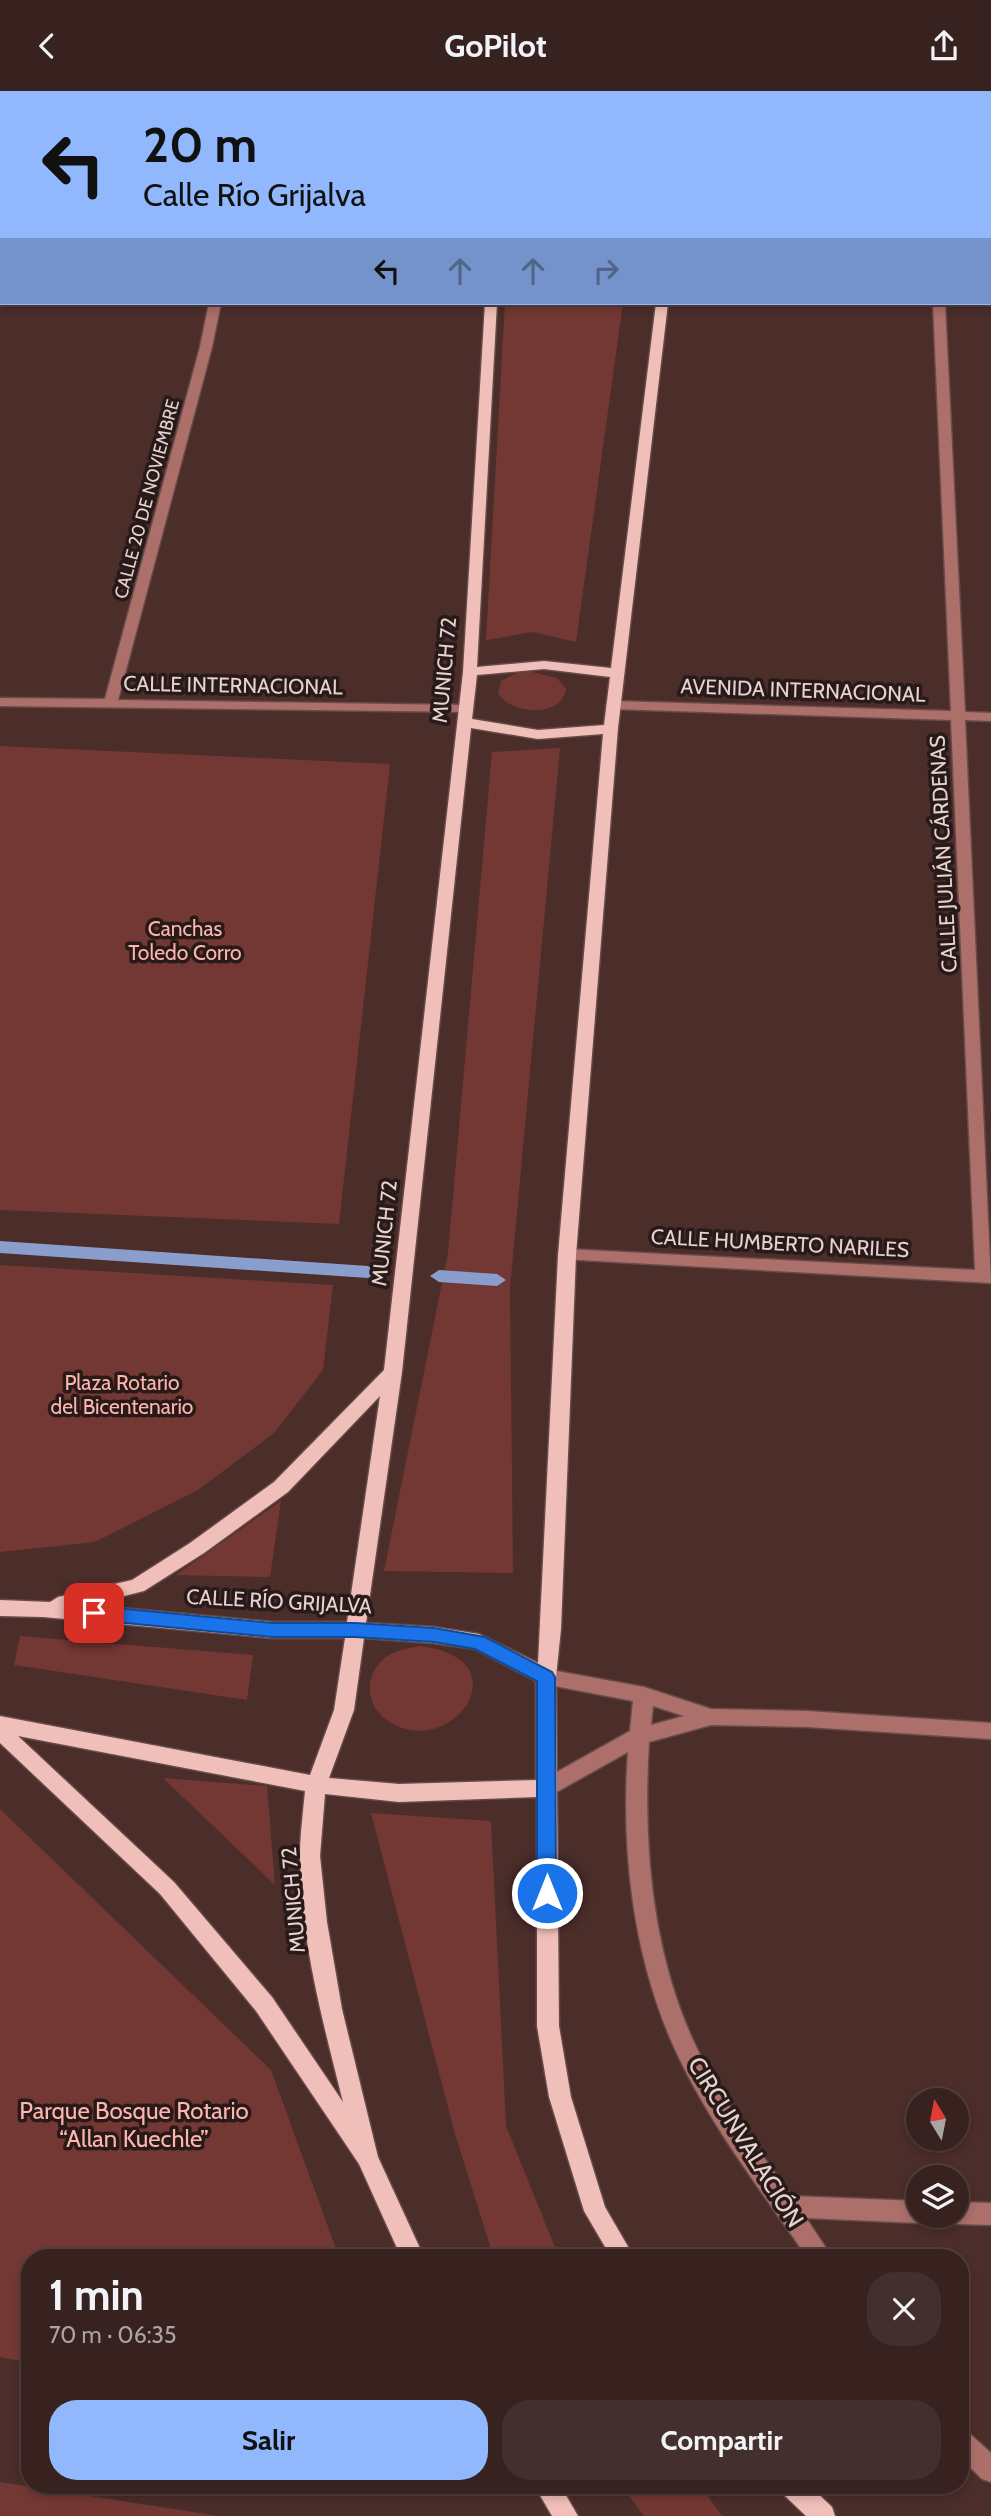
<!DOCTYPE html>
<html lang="es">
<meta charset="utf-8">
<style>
body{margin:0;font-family:Cabin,sans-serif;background:#432f2d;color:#f1f3f6;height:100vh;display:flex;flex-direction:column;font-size:26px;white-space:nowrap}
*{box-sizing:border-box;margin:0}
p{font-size:23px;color:#aba4a5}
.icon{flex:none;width:38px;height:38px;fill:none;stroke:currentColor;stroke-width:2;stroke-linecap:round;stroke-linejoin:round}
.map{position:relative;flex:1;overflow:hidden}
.details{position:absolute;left:21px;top:2158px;width:948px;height:245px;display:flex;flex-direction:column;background:#382220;border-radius:28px;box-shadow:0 4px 10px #0003,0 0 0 2px #523f3e}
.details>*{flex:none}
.guide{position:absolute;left:0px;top:0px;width:992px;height:214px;box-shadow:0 4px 10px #0003,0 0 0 2px #523f3e;background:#91b8fd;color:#111;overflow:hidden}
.needle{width:46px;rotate:350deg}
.buttons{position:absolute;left:906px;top:1997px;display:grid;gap:14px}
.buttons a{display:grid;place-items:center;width:63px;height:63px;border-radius:50%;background:#382220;box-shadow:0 4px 10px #0003,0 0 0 2px #523f3e;font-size:35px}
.pin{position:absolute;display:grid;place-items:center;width:60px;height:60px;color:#fff;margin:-30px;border-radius:14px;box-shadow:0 4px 10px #0006}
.me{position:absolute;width:77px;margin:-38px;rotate:0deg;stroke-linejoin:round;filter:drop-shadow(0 0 5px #0008)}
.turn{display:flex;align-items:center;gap:24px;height:147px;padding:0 28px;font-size:32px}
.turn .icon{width:91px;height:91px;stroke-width:2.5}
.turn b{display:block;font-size:49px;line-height:60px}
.lanes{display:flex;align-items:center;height:66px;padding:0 28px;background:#0003;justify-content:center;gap:35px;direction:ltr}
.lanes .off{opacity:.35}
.round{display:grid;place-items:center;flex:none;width:74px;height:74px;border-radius:28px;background:#432f2d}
.overview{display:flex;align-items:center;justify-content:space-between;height:119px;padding:0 28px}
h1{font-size:42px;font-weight:800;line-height:52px}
.primary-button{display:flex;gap:14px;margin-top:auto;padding:14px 28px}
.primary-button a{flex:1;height:80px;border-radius:28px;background:#91b8fd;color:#111;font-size:28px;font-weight:800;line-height:80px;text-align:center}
.primary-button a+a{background:#432f2d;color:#f1f3f6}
header{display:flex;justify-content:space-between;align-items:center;height:91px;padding:0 28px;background:#382220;font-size:32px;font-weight:800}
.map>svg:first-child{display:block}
.green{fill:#743834}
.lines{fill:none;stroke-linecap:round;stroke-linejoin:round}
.stream{fill:#8a9ecd;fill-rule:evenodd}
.minor-casing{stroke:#674b48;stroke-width:3}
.major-casing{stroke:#674b48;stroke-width:3}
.minor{fill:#ac6f6a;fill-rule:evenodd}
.major{fill:#f1bfb9;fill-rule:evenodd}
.wall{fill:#7f3331}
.building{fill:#8a4442;stroke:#985a58;stroke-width:2}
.route{fill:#1a73e8;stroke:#114b97;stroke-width:2}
.labels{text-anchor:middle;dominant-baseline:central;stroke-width:7;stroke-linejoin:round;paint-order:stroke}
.far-street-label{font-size:18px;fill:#e6d2cf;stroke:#281a18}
.street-label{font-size:21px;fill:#e6d2cf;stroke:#281a18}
.park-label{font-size:21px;fill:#fdb5ae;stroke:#281a18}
.near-park-label{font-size:24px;fill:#fdb5ae;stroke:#281a18}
.near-street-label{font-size:24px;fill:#e6d2cf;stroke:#281a18}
</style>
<header><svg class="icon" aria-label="back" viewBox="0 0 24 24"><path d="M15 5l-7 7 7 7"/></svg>GoPilot<svg class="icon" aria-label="share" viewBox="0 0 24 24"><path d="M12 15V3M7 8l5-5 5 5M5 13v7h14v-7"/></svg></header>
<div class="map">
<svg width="991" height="2425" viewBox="0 0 991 2425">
<rect width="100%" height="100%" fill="#4b2d2a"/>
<g class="green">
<path d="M0 0H483L2 2V13Z"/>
<path d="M505 212H623L576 551 533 541 486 549Z"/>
<path d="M528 580 557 587 566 598C562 627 510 624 498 602L501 590 517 582Z"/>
<path d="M0 655 390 673 339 1133 0 1119Z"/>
<path d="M560 657 510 1197 513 1482 384 1480 448 1162 492 661Z"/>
<path d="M0 1174 333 1194 323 1279 274 1342 198 1399 95 1451 0 1461Z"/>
<path d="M281 1410 270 1486 176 1484Z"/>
<path d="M20 1545 253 1564 247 1609 14 1574Z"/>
<path d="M420 1555C528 1568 447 1676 384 1627 363 1610 366 1578 389 1564 399 1559 409 1557 420 1555Z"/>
<path d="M163 1687 267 1695 275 1794Z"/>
<path d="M0 1718 271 1979 339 2166H30V2272L0 2266Z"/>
<path d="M371 1722 491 1730 506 2035 559 2166H494L492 2161 455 2043Z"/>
<path d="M0 2391 218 2425H0Z"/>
<path d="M621 2394H700L722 2425H644Z"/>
</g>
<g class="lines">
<g class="stream">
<path d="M0 1150 368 1175 377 1181 368 1187 0 1162Z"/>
<path d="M439 1179 497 1183 506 1189 497 1195 439 1191 430 1185Z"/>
</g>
<defs>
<g id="minor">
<rect x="802" y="0" width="10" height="2"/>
<path d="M0 125H2L0 135Z"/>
<path d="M209 212H221L212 256 118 609 466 614 473 618 471 621 0 615V607L105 608 200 256Z"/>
<path d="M933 212H945L965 621 991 622V630L965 629 991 1192 561 1168 558 1164 567 1158 975 1179 951 629 613 618 606 614 613 610 951 620Z"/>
<path d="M546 1578 644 1596 711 1618 807 1620 991 1632V1648L807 1636 711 1634 649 1651C643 1750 651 1855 692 1947 717 2003 756 2055 791 2105L919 2110V2124H929L927 2129 919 2132 806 2127 832 2166H807C760 2098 707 2030 673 1954 633 1863 621 1759 628 1661L553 1703 546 1705 539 1703 536 1697 539 1691 630 1640 633 1610 539 1592 536 1586 539 1580ZM653 1615 684 1625 651 1634Z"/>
<path d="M957 2111 991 2112V2134L957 2133 949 2130 947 2124H957Z"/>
<path d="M961 2339 970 2343 991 2362V2391L982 2388 961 2367Z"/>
</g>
<g id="major">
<path d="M541 0H552L540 2Z"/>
<rect x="677" y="0" width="10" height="2"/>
<rect x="0" y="26" width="2" height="6"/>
<rect x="990" y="51" width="1" height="6"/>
<rect x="0" y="65" width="2" height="6"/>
<rect x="990" y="164" width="1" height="6"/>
<path d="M485 212H497L477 576 544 570 611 577 656 212H668L618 637 576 1164 561 1538 556 1586 559 1935 571 2006 605 2116 634 2166H611L584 2120 549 2006 537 1935V1706L399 1711 325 1703 320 1765 327 1831 342 1918 378 2066 424 2166H401L359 2073 256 1920 160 1803 0 1652V1625L310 1684 334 1619 345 1547H272L43 1526 0 1525V1509L50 1511 58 1506 132 1489 190 1452 274 1391 384 1279 463 581ZM544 578 610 586 604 634 538 639 472 628 477 584ZM471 637 538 648 603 643 558 1164 538 1572 479 1543 434 1536 366 1532 402 1281ZM380 1305 347 1531H272L88 1514 144 1500 204 1462 288 1401ZM364 1547 434 1552 475 1558 536 1590V1689L399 1693 329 1687 354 1619ZM18 1645 305 1700C303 1722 300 1744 300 1765 300 1848 323 1931 343 2011L272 1906 174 1791Z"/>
<path d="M534 2394H560L578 2425H552Z"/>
<path d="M780 2394H809L832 2416 835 2425H806L783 2403Z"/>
</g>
</defs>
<use href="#minor" class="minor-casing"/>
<use href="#major" class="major-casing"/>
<use href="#minor" class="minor"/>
<use href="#major" class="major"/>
</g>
<path class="wall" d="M862 0H991V38L990 2H862Z"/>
<path class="building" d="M866 0H991V5L990 2H876L866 1Z"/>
<path class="route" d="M94 1515 272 1532H355L434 1537 485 1546 552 1581 555 1586 556 1802 554 1808 547 1811 540 1808 537 1802V1590L475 1558 434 1551 355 1546H272L94 1529 88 1527 85 1522 88 1517Z"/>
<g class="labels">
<g class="far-street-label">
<text transform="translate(147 408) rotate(-75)">CALLE 20 DE NOVIEMBRE</text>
</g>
<g class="street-label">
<text transform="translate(444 579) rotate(-85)">MUNICH 72</text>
<text transform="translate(233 594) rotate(1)">CALLE INTERNACIONAL</text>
<text transform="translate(803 599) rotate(2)">AVENIDA INTERNACIONAL</text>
<text transform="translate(943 763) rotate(-93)">CALLE JULIÁN CÁRDENAS</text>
<text transform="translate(384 1142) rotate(-84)">MUNICH 72</text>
<text transform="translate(780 1152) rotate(3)">CALLE HUMBERTO NARILES</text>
<text transform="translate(279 1510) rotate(3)">CALLE RÍO GRIJALVA</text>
<text transform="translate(293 1809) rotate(-95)">MUNICH 72</text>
</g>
<g class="park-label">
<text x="185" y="837">Canchas<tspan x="185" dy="24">Toledo Corro</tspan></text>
<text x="122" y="1291">Plaza Rotario<tspan x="122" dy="24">del Bicentenario</tspan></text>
</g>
<g class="near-park-label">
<text x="134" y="2019">Parque Bosque Rotario<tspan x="134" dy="28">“Allan Kuechle”</tspan></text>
</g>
<g class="near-street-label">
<text transform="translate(746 2051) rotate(58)">CIRCUNVALACIÓN</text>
</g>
</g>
</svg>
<div class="buttons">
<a><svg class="needle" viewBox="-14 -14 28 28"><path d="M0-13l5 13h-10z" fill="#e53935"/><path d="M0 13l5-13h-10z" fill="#aba4a5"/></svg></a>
<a><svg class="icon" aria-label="layers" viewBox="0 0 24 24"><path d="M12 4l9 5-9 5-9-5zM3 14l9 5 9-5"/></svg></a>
</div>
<div class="pin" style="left:94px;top:1522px;background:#d93025"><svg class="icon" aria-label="arrive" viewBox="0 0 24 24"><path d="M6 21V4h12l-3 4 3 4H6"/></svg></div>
<svg class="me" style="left:547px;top:1802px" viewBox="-20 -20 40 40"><circle r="17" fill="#1a73e8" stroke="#fff" stroke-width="3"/><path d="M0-11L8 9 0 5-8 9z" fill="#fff"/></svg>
<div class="guide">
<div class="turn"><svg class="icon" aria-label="left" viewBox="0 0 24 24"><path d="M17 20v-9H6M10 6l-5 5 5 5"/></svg><div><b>20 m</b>Calle Río Grijalva</div></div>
<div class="lanes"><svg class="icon" aria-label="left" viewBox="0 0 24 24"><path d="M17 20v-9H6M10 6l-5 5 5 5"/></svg><svg class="icon off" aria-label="ahead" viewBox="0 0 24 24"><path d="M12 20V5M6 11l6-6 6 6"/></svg><svg class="icon off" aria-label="ahead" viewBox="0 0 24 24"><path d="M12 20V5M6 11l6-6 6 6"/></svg><svg class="icon off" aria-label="right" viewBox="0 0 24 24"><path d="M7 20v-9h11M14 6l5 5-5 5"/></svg></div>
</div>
<section class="details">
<div class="overview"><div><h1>1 min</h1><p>70 m · 06:35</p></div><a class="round"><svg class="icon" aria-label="close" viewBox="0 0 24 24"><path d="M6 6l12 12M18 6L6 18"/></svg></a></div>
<div class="primary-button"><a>Salir</a><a>Compartir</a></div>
</section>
</div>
